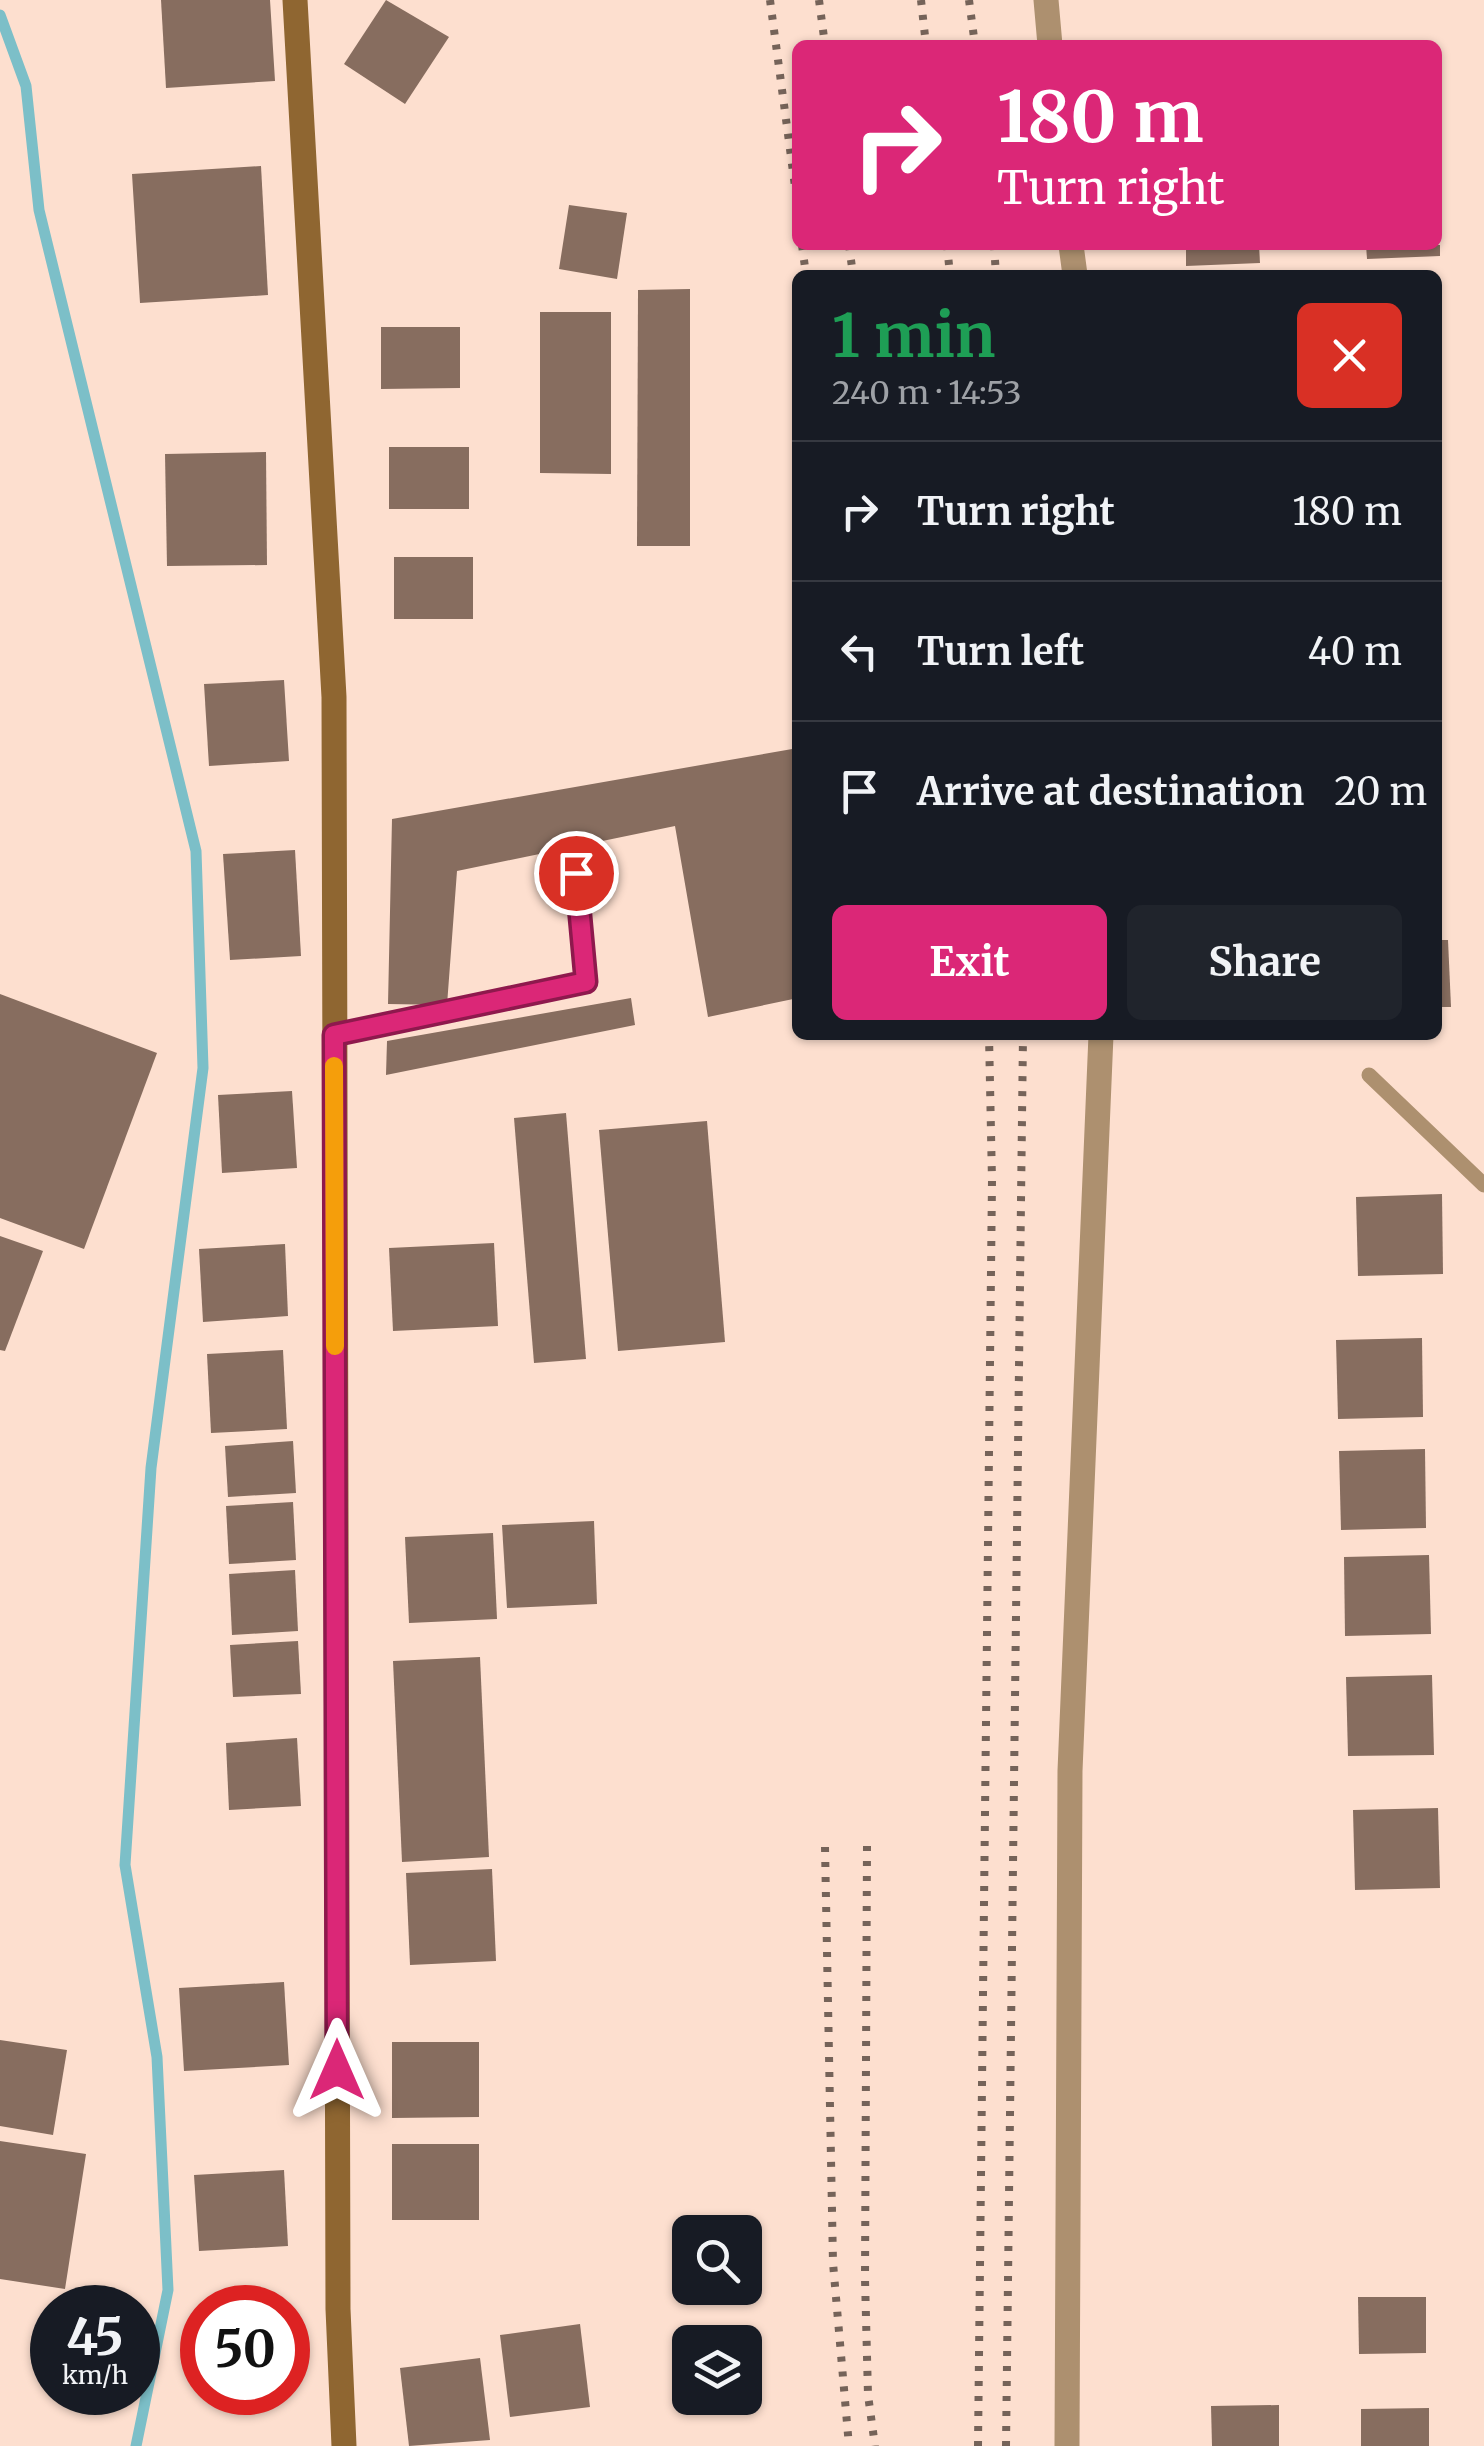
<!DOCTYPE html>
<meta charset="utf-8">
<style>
body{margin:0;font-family:Merriweather,serif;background:#20242c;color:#f1f3f6;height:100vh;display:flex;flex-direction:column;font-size:38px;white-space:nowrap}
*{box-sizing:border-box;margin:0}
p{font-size:32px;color:#9ea1a6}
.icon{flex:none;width:55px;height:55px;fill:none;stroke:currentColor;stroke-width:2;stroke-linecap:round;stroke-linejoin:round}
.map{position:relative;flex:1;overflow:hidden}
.panel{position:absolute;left:792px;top:270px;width:650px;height:770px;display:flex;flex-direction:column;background:#171b24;border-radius:15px;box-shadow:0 2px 8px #0004}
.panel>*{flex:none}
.guide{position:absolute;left:792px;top:40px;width:650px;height:210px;border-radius:15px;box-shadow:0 2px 8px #0004;background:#db2777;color:#fff;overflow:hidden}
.controls{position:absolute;left:672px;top:2215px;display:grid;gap:20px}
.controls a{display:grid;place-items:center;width:90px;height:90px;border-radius:15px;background:#171b24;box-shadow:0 2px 8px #0004;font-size:50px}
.speed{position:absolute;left:30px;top:2285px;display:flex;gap:20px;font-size:50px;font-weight:700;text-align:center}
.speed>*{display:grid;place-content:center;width:130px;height:130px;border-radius:50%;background:#171b24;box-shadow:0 2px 8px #0004;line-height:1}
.speed small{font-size:25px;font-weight:400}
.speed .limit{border:15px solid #d22;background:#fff;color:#111}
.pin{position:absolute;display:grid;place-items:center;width:85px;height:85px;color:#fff;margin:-42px;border:5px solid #fff;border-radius:50%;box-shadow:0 2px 10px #0007}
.me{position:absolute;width:110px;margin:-55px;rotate:0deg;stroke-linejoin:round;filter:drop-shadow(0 0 8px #0008)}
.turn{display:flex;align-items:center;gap:35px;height:210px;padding:0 40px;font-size:45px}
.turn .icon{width:130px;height:130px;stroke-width:2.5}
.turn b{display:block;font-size:70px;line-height:85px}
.round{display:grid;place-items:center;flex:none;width:105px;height:105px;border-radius:15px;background:#20242c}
.head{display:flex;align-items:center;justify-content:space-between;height:170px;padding:0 40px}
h1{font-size:60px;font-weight:700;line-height:75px;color:#1e9e55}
.cta{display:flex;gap:20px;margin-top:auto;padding:20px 40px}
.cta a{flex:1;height:115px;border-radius:15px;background:#db2777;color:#fff;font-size:40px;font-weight:700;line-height:115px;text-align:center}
.cta a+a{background:#20242c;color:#f1f3f6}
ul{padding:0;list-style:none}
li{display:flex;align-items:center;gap:30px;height:140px;padding:0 40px;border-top:2px solid #363941}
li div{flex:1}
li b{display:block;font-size:38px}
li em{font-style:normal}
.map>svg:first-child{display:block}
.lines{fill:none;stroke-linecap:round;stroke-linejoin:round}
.stream{stroke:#7cbfc8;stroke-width:11}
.building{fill:#876d5f}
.lane{stroke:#ad906f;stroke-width:15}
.street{stroke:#ad906f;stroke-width:25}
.secondary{stroke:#8f6631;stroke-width:25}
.rail{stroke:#756359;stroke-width:8;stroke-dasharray:5 10;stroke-linecap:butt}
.route-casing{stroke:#8e194d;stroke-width:25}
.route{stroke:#db2777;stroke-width:18}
.slow{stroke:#f59e0b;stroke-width:18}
</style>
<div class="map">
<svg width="1484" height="2446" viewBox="0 0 1484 2446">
<rect width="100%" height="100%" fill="#fddfcf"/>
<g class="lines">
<path class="stream" d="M0 15 26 86 39 210 196 851 203 1068 151 1468 125 1865 157 2057 168 2290 136 2446"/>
</g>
<g class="building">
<path d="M161 0H270L275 81 166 88Z"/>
<path d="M386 0 449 37 405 104 344 64Z"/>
<path d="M261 166 268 295 140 303 132 174Z"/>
<path d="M569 205 627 213 617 279 559 269Z"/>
<path d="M1186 245H1259L1260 263 1186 266Z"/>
<path d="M1366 245H1440V256L1367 259Z"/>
<path d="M690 289V546H637L638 290Z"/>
<path d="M540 312H611V474L540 473Z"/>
<path d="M381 327H460V388L381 389Z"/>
<rect x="389" y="447" width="80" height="62"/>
<path d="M266 452 267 565 167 566 165 454Z"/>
<rect x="394" y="557" width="79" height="62"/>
<path d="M284 680 289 761 209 766 204 684Z"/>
<path d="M798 748V998L708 1017 675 826 457 871 447 1005 388 1004 392 819Z"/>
<path d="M295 850 301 956 230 960 223 854Z"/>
<path d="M1438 940H1448L1451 1007H1438Z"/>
<path d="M0 994 157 1053 84 1249 0 1218Z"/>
<path d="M631 998 635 1025 386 1075 387 1041Z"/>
<path d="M292 1091 297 1168 222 1173 218 1095Z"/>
<path d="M566 1113 586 1359 534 1363 514 1118Z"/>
<path d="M707 1121 725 1342 618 1351 599 1130Z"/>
<path d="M1442 1194 1443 1274 1358 1276 1356 1197Z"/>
<path d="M0 1236 43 1251 5 1351 0 1350Z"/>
<path d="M494 1243 498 1326 393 1331 389 1248Z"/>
<path d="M285 1244 288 1316 203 1322 199 1249Z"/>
<path d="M1422 1338 1423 1417 1338 1419 1336 1340Z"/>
<path d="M283 1350 287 1429 211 1433 207 1354Z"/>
<path d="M293 1441 296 1493 228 1497 225 1446Z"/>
<path d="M1425 1449 1426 1528 1341 1530 1339 1451Z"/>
<path d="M293 1502 296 1560 229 1564 226 1506Z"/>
<path d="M594 1521 597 1604 507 1608 502 1525Z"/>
<path d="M493 1533 497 1619 409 1623 405 1537Z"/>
<path d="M1429 1555 1431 1634 1345 1636 1344 1557Z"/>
<path d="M295 1570 298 1631 232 1635 229 1574Z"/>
<path d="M298 1641 301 1694 233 1697 230 1645Z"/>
<path d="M480 1657 489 1857 402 1862 393 1661Z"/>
<path d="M1432 1675 1434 1755 1348 1756 1346 1677Z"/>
<path d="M297 1738 301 1806 229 1810 226 1743Z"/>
<path d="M1438 1808 1440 1888 1355 1890 1353 1810Z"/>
<path d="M492 1869 496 1961 410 1965 406 1873Z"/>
<path d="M284 1982 289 2065 184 2071 179 1988Z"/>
<path d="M0 2040 67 2050 53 2135 0 2126Z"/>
<path d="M392 2042H479V2117L392 2118Z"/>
<path d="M0 2141 86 2154 65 2289 0 2279Z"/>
<rect x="392" y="2144" width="87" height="76"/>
<path d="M284 2170 288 2246 199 2251 194 2175Z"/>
<path d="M1358 2297H1426V2353L1359 2354Z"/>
<path d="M580 2324 590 2407 510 2417 500 2335Z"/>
<path d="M480 2358 490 2440 409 2446 400 2368Z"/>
<path d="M1279 2405V2446H1212L1211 2406Z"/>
<path d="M1429 2408V2446H1361V2409Z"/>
</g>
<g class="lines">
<g class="lane">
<path d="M334 1035 587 982 576 873"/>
<path d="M1369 1075 1484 1185"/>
</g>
<g class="street">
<path d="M1046 0 1050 45"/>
<path d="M1071 245 1075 275"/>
<path d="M1067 2446 1070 1771 1101 1035"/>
</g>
<path class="secondary" d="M295 0 334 697 338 2309 344 2446"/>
<g class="rail">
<path d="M770 0 798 209"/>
<path d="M819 0 825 45"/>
<path d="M921 0 926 45"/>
<path d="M969 0 975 45"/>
<path d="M802 245 806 275"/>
<path d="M849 245 853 275"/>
<path d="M947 245 950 275"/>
<path d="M994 245 996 275"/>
<path d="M867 1846 865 2279 868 2395 875 2446"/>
<path d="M825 1847 833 2263 849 2446"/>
<path d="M978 2446 992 1181 989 1035"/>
<path d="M1006 2446 1023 1035"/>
</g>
</g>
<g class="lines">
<defs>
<path id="route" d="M337 2070 334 1035 586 982 576 873"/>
</defs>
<use href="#route" class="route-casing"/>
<use href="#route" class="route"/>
<path class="slow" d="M334 1066 335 1346"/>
</g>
</svg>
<div class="controls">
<a><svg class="icon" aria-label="search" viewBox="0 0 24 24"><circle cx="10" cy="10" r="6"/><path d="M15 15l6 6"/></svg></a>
<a><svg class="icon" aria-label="layers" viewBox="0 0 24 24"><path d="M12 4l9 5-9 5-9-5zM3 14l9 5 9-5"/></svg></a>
</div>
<div class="speed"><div>45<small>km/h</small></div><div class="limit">50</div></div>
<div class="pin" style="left:576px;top:873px;background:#d93025"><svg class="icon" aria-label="arrive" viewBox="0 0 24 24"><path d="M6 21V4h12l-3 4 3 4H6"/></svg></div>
<svg class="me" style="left:337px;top:2070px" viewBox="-20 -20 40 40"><path d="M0-17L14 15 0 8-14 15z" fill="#db2777" stroke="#fff" stroke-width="4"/></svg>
<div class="guide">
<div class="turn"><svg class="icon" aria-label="right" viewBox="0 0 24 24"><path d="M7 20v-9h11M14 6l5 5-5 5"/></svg><div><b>180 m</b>Turn right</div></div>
</div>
<section class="panel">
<div class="head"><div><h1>1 min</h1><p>240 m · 14:53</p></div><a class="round" style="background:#d93025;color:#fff"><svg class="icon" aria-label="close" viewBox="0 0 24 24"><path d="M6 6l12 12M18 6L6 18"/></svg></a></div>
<ul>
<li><svg class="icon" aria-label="right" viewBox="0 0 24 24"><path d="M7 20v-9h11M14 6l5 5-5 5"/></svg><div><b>Turn right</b></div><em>180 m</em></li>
<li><svg class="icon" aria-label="left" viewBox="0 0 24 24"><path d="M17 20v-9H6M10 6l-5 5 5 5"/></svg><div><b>Turn left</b></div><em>40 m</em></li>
<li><svg class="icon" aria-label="arrive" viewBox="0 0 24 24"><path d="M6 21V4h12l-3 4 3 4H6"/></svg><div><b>Arrive at destination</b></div><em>20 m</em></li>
</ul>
<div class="cta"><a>Exit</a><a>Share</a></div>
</section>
</div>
